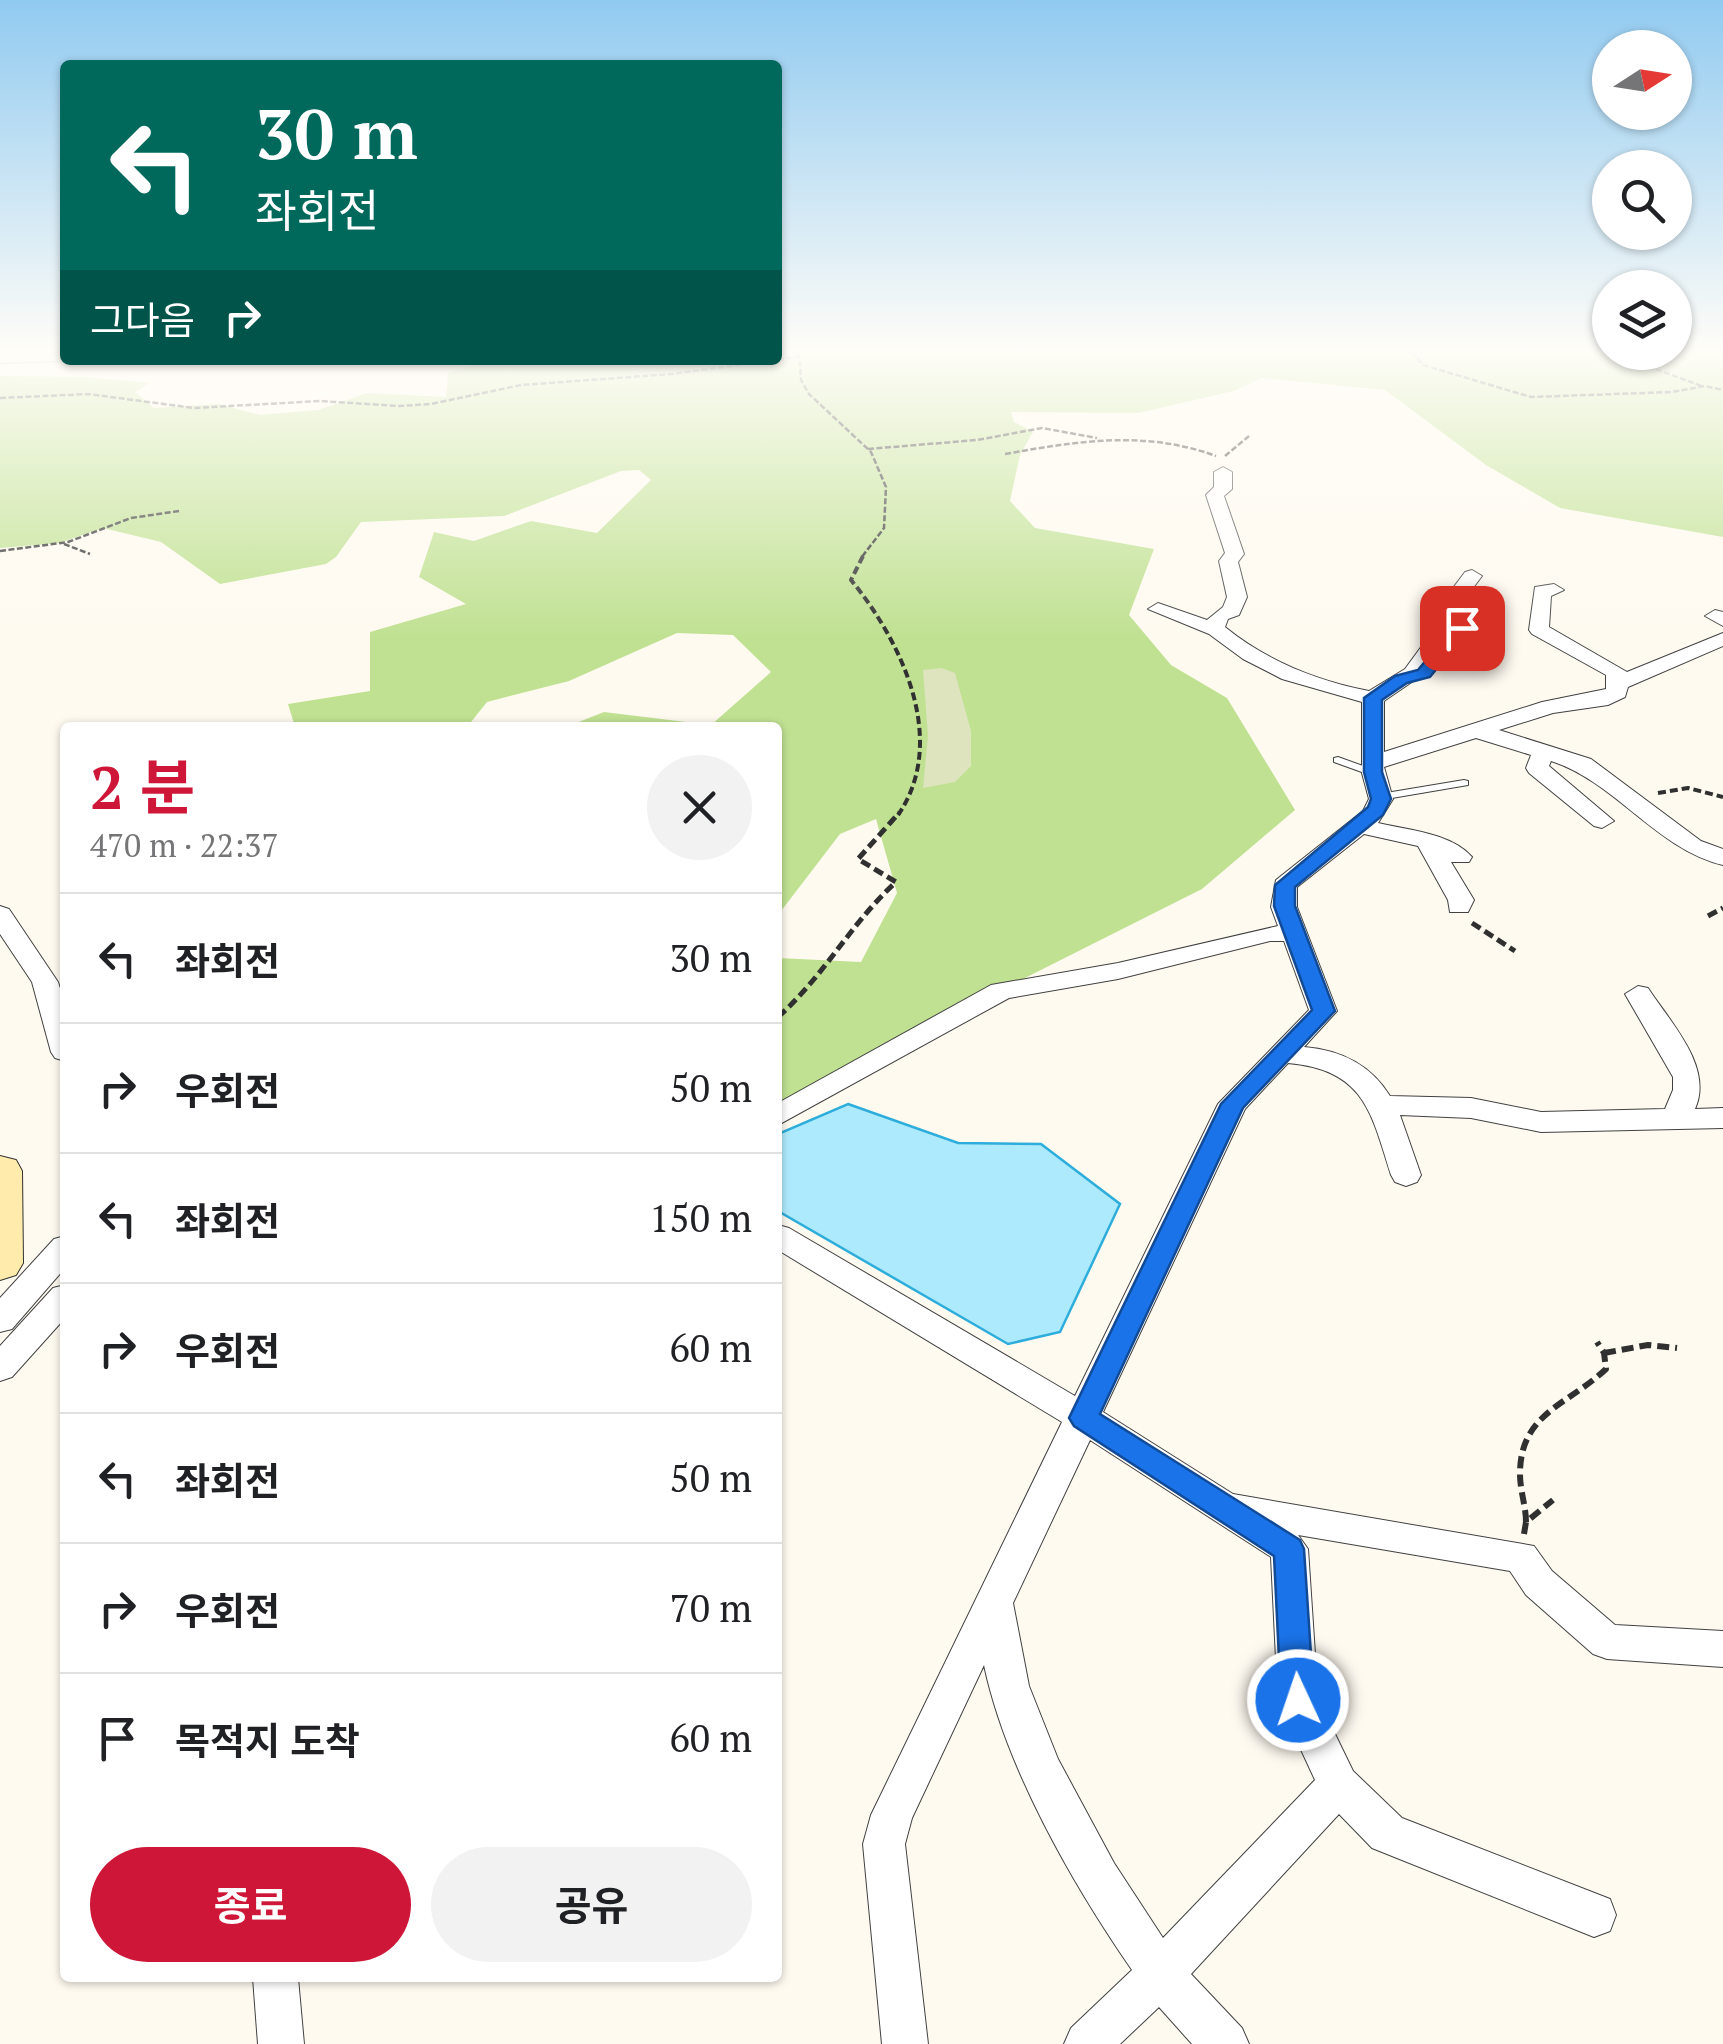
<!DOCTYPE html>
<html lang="ko">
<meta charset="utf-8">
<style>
body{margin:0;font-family:"PT Serif","Noto Sans KR",serif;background:#f2f2f2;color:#202124;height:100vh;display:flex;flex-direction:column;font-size:38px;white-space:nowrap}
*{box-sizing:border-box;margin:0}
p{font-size:32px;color:#757577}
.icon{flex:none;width:55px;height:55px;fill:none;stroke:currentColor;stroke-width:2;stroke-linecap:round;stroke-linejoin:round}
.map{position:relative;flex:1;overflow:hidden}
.side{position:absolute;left:60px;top:722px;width:722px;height:1260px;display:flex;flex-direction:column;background:#fff;border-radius:10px;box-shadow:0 2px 8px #0004}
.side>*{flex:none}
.banner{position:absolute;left:60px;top:60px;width:722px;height:305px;border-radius:10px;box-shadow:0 2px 8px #0004;background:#00695c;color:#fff;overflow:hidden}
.needle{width:65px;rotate:78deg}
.buttons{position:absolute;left:1592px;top:30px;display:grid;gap:20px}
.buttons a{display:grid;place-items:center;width:100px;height:100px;border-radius:50%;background:#fff;box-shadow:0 2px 8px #0004;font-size:50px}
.pin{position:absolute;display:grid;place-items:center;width:85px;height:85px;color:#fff;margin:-42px;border-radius:20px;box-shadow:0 5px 15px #0006}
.me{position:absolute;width:110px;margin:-55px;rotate:357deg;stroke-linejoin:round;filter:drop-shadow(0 0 8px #0008)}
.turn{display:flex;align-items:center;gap:35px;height:210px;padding:0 30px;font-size:45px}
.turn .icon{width:130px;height:130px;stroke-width:2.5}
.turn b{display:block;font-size:70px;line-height:85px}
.then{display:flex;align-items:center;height:95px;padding:0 30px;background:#0003;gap:20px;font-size:38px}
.round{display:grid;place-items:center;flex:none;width:105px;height:105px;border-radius:52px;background:#f2f2f2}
.overview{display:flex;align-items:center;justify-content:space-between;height:170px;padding:0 30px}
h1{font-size:60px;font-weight:700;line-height:75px;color:#ce1738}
.primary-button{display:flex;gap:20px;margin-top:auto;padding:20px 30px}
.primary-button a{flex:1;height:115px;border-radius:60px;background:#ce1738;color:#fff;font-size:40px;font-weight:700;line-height:115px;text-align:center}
.primary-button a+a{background:#f2f2f2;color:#202124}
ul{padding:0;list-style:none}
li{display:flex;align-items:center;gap:30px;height:130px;padding:0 30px;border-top:2px solid #e0e0e0}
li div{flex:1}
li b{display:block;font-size:38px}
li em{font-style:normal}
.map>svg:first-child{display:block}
.forest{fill:#c0e192}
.cemetery{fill:#dde4be}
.water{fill:#aeeafd;stroke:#2daddb;stroke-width:2.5}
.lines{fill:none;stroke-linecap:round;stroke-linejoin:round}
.lane-casing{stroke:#414141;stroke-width:2}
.street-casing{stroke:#414141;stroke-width:2}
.secondary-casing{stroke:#303030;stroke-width:2}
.path-far3{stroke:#303030;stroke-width:2.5;stroke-dasharray:6 2.5;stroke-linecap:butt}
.path-far2{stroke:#303030;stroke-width:4;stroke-dasharray:8 4;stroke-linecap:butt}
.path-far1{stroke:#303030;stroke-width:5;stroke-dasharray:10 5;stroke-linecap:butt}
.path{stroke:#303030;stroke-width:6;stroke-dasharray:12 6;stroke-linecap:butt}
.lane{fill:#fff;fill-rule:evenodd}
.street{fill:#fff;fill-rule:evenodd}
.secondary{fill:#ffebab;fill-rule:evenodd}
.route{fill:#1a73e8;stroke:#114b97;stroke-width:2.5}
</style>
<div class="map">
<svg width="1723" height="2044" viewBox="0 0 1723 2044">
<rect width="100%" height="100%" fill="#fffaf0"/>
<path class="forest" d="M778 352H1723V537L1560 508 1486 465 1385 390 1262 378 1234 391 1138 413 1011 412 1014 422 1033 432 1020 455 1010 501 1035 528 1154 549 1129 615 1171 665 1227 698 1295 810 1202 889 979 1001 814 1093 778 1103V958L861 962 897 893 876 819 840 834 778 915V728L566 727 604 712 711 725 771 672 733 635 677 633 569 681 487 702 467 727H295L288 704 370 691V632L466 604 419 577 434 532 474 541 531 521 597 533 651 480 639 470 621 471 504 516 361 522 336 557 326 564 220 584 161 542 103 528 59 543 0 548V376L85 377 150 383 135 392 154 408 218 404 260 415 318 410 367 393 446 397 448 373 488 360H778Z"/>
<path class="cemetery" d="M942 668 955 673 971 731V766L955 782 923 788 928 736 923 670Z"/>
<path class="water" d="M848 1104 958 1143 1041 1144 1120 1204 1060 1332 1008 1344 778 1211V1134Z"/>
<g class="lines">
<defs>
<g id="lane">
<path d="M1338 757 1377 771 1379 773 1373 776 1334 762V758Z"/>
<path d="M1464 780 1468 781V785L1380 800 1374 797 1380 794Z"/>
</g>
<g id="street">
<path d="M65 352V361L0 363V353Z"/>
<path d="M1223 467 1232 472V489L1224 496 1244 554 1238 562 1247 597 1239 615 1228 619 1225 627C1267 661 1317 681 1369 691L1405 669 1435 628 1450 629 1444 600 1465 572 1472 570 1482 576 1464 600 1472 628 1469 632 1446 660H1432L1419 677 1384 701V752L1542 702 1606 689V675L1532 634 1529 630 1535 587 1554 584 1564 590 1551 596 1549 627 1627 672 1723 633V646L1628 687 1625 697 1608 705 1553 713 1499 730 1591 759 1701 841 1723 849V865C1656 849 1616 782 1551 761L1549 766 1614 821 1602 828 1594 826 1529 773 1526 768 1531 755 1476 738 1384 767 1393 799 1378 823C1408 830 1451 833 1472 857L1469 862H1451L1474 900 1468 912H1450L1448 900 1418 846 1364 834 1297 887V907L1337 1011 1304 1047C1341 1050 1370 1064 1390 1096L1471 1098 1541 1112 1665 1109 1673 1090V1077L1625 994 1638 986 1648 988C1670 1022 1714 1067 1695 1109L1723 1108V1128L1541 1132 1471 1118 1400 1115 1421 1175 1417 1182 1406 1186 1395 1182 1391 1175C1371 1111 1364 1070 1288 1063L1245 1109 1103 1412 1233 1494 1534 1546 1552 1571 1615 1625 1723 1631V1667L1607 1659 1593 1654 1526 1595 1510 1571 1298 1535 1308 1549 1318 1699 1353 1771 1402 1818 1610 1899 1616 1915 1610 1931 1594 1937 1372 1848 1339 1814 1191 1974 1242 2028 1249 2044H1192L1159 2007 1120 2044H1064L1071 2028 1132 1970C1072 1883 1006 1768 984 1665L912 1818 905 1844 928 2044H882L863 1844 871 1815 1062 1422 778 1250V1225L789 1228 1075 1396 1218 1104 1309 1010 1284 941H1270L1118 979 1009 998 778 1125V1103L991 985 1118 963 1278 926 1271 907 1276 880 1363 811 1369 799 1362 773V702L1282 679 1243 659 1209 634 1148 609 1158 603 1207 620 1223 607 1227 597 1219 561 1225 553 1206 495 1214 487V472ZM1090 1440 1271 1557 1278 1700 1315 1780 1163 1938 1114 1863 1058 1759 1029 1686 1013 1603Z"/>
<path d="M1715 610 1723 612V626L1705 616Z"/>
<path d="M0 906 9 909 58 982 65 1004V1061L55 1058 51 1052 32 982 0 934Z"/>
<path d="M65 1236V1268L12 1329 0 1332V1298L54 1239Z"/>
<path d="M65 1285V1318L12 1377 0 1381V1346L53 1288Z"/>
<path d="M253 1978H298L304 2044H258Z"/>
</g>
<path id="secondary" d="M0 1156 16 1160 22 1171 23 1263 16 1275 0 1280Z"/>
</defs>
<use href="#lane" class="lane-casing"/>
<use href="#street" class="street-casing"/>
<use href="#secondary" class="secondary-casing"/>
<g class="path-far3">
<path d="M799 352 801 380 809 394 871 452 886 487 884 528 861 558"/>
<path d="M1412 352 1423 365 1531 397 1672 392 1705 386 1723 390"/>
<path d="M1608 352 1702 386"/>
<path d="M778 360 799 357"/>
<path d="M0 398 88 394 194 408 320 401 399 406 431 404 521 385 672 374 775 360"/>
<path d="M868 449 977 440 1042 428 1097 438"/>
<path d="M1005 454C1078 441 1145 430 1216 456"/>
<path d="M1225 456 1249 436"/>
<path d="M64 544 90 554"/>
<path d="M0 551 68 542 131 518 179 511"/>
</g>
<g class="path-far2">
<path d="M863 556 851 580C902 642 949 741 898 815"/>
<path d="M1658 793 1688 788 1723 797"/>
</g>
<g class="path-far1">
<path d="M1708 916 1723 908"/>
<path d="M1472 923 1515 951"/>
<path d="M778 1017C825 975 851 923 896 882L858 859 899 813"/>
</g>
<g class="path">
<path d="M1604 1353 1648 1345 1677 1348"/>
<path d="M1526 1522C1526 1506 1520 1491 1520 1474 1520 1413 1568 1405 1606 1369L1604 1353 1597 1342"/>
<path d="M1524 1534 1526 1522 1553 1500"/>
</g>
<use href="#lane" class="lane"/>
<use href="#street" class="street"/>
<use href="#secondary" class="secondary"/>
</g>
<linearGradient id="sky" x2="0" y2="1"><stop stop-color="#91caf0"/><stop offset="0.55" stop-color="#fffdf8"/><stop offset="1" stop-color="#fffdf8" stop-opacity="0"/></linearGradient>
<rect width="1723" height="638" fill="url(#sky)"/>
<path class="route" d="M1456 624 1470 628 1430 677 1407 683 1382 700V772L1391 799 1383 815 1295 887V906L1335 1011 1243 1108 1100 1414 1300 1540 1304 1549 1314 1700 1309 1711 1298 1715 1286 1711 1281 1700 1274 1556 1074 1426 1069 1418 1221 1104 1312 1010 1274 906 1275 885 1368 807 1371 799 1364 772V698L1395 676 1418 670Z"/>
</svg>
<div class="buttons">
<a><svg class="needle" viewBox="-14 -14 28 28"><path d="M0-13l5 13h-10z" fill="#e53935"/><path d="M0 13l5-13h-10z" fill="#757577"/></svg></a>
<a><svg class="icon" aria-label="search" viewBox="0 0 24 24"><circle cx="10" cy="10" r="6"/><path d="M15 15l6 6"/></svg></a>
<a><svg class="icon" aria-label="layers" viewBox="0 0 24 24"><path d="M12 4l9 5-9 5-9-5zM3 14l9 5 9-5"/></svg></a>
</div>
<div class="pin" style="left:1462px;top:628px;background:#d93025"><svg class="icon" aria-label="arrive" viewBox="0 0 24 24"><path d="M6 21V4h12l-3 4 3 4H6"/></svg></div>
<svg class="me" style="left:1298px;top:1700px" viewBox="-20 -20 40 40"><circle r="17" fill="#1a73e8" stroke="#fff" stroke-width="3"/><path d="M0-11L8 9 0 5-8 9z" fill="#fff"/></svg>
<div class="banner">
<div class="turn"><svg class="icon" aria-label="left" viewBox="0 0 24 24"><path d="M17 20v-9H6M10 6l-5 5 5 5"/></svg><div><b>30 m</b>좌회전</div></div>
<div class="then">그다음<svg class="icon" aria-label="right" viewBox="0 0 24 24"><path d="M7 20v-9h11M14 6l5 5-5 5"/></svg></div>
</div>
<section class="side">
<div class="overview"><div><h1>2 분</h1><p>470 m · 22:37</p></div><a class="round"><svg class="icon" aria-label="close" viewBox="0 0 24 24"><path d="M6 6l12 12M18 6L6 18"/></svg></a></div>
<ul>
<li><svg class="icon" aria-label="left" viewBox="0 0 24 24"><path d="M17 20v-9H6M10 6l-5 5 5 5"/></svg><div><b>좌회전</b></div><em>30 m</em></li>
<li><svg class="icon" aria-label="right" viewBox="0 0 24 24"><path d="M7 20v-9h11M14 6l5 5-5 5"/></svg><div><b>우회전</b></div><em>50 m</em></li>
<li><svg class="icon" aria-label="left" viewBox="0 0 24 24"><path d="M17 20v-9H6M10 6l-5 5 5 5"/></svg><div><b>좌회전</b></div><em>150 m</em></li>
<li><svg class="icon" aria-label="right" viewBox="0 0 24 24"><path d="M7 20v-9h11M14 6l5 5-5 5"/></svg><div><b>우회전</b></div><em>60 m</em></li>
<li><svg class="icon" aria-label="left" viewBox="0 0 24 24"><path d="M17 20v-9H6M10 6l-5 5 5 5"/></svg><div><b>좌회전</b></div><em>50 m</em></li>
<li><svg class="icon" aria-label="right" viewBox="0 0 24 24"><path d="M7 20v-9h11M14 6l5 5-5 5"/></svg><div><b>우회전</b></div><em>70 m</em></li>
<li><svg class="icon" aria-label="arrive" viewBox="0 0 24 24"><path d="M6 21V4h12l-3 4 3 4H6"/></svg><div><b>목적지 도착</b></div><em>60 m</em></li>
</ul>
<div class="primary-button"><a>종료</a><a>공유</a></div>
</section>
</div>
